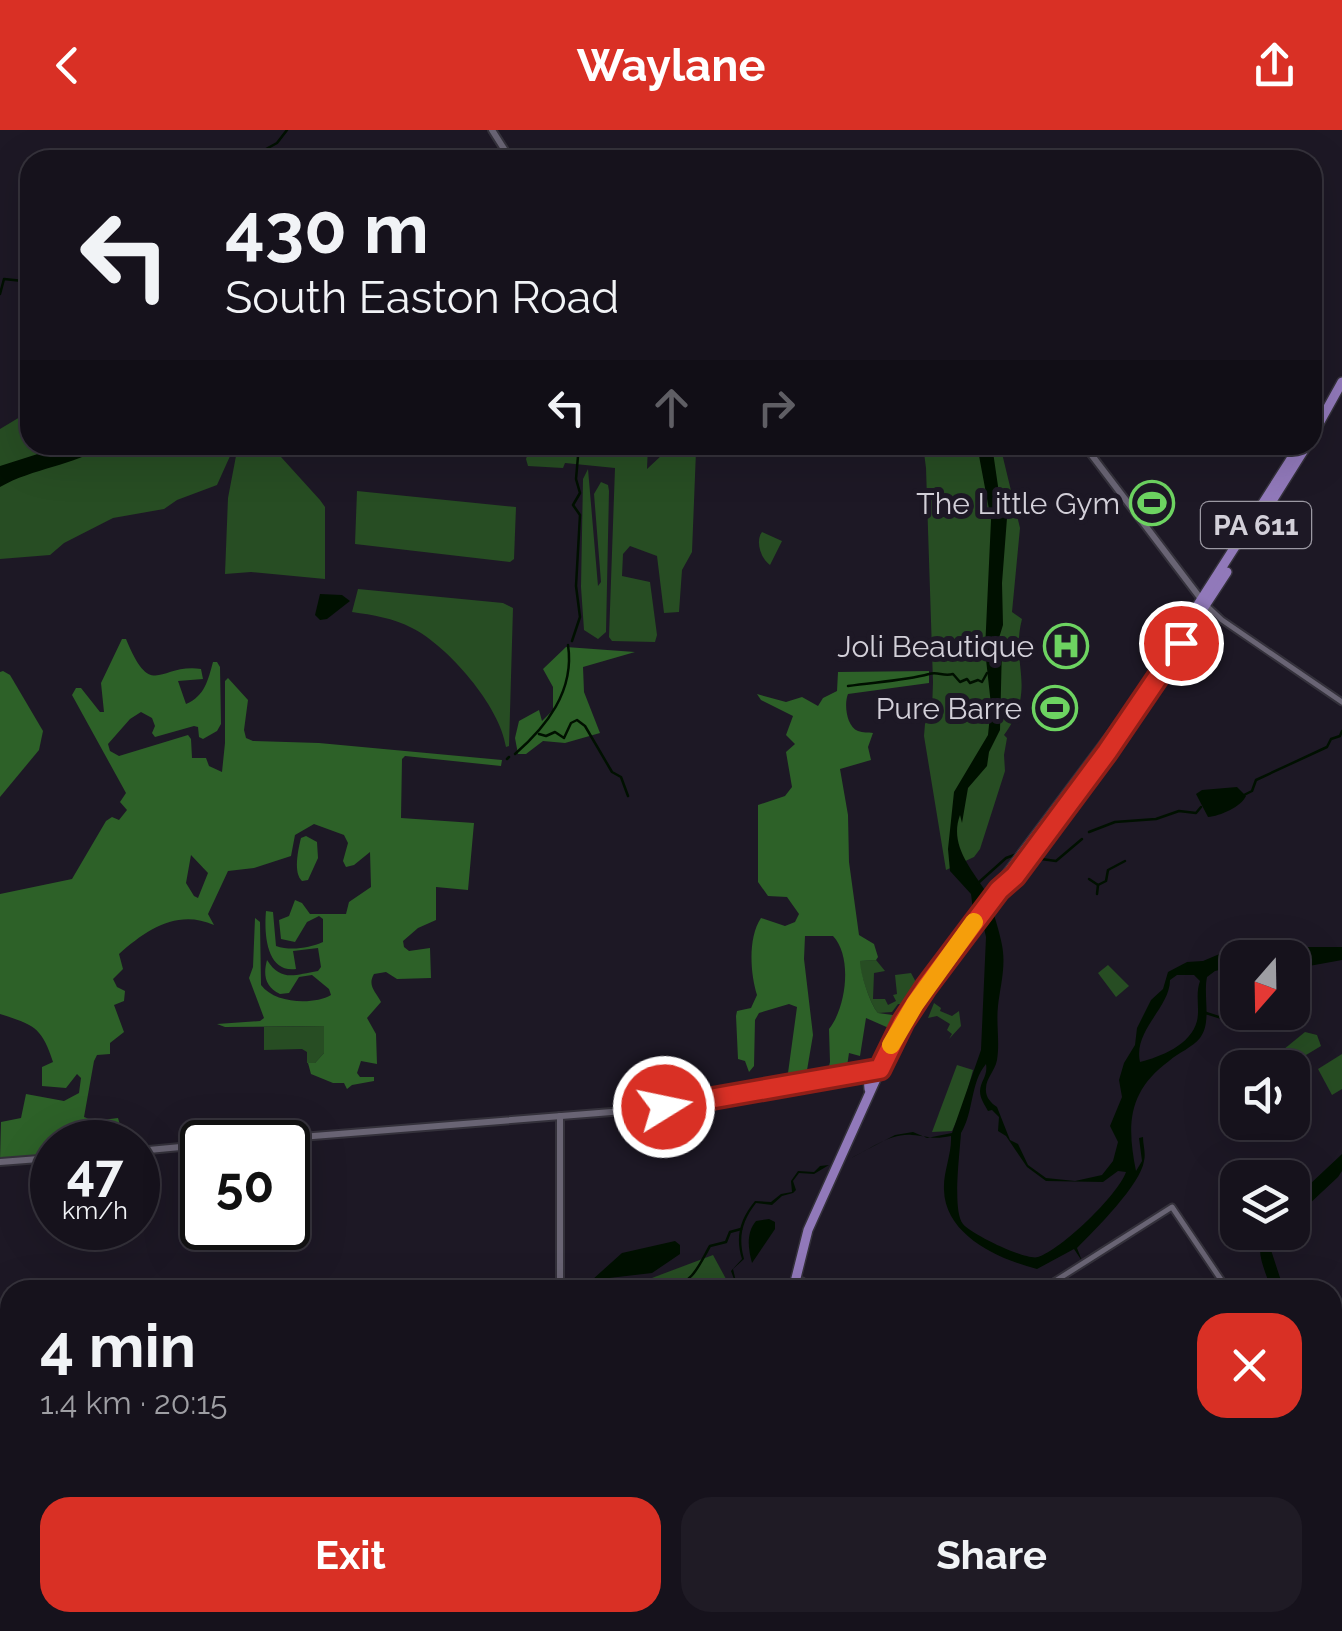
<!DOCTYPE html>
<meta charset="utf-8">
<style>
body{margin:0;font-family:Raleway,sans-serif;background:#1f1b25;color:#f1f3f6;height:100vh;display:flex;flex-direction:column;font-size:38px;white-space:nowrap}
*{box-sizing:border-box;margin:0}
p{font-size:32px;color:#9e9ea3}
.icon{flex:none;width:55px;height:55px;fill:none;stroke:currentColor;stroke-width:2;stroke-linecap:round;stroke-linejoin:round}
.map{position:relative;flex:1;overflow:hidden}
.details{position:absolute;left:0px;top:1150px;width:1342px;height:352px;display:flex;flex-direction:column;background:#16121c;border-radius:30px 30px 0 0;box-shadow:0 10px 40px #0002,0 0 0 2px #35323b}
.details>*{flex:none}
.guide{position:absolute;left:20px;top:20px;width:1302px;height:305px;border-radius:30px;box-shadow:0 10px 40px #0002,0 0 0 2px #35323b;background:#16121c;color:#f1f3f6;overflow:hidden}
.needle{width:65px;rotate:200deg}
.tools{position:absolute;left:1220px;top:810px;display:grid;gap:20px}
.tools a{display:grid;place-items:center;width:90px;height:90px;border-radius:20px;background:#16121c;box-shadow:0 10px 40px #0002,0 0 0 2px #35323b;font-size:50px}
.speed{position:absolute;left:30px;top:990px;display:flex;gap:20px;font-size:50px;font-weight:700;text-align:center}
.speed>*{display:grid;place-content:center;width:130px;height:130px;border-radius:50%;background:#16121c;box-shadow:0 10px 40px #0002,0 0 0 2px #35323b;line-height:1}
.speed small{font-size:25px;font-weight:400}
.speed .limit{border:5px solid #111;border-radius:15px;background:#fff;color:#111}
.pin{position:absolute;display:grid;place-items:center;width:85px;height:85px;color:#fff;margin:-42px;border:5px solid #fff;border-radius:50%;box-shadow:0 2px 10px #0007}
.me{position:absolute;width:110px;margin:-55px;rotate:80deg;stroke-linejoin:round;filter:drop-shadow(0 0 8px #0008)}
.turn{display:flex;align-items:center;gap:35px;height:210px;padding:0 40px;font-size:45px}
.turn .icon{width:130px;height:130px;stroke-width:2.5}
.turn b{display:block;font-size:70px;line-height:85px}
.lanes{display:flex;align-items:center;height:95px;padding:0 40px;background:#0003;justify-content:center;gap:50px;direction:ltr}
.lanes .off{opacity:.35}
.round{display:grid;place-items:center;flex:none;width:105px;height:105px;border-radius:30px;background:#1f1b25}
.overview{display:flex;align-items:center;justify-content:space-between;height:170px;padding:0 40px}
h1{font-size:60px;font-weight:700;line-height:75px}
.cta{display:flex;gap:20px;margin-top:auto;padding:20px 40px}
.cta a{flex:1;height:115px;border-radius:30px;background:#d93025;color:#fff;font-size:40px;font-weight:700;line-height:115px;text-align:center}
.cta a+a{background:#1f1b25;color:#f1f3f6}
header{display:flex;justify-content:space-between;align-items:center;height:130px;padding:0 40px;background:#d93025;color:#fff;font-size:45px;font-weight:700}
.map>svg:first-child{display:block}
.green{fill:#274d23}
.forest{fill:#2d6128;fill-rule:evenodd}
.water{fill:#001000;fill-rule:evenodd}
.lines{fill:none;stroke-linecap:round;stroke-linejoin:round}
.stream{stroke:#001000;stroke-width:2.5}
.tertiary-casing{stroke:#34313b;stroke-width:9}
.secondary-casing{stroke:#34313b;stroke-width:10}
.primary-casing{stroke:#34313b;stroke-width:11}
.trunk-casing{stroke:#34313b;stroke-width:12}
.motorway-casing{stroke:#34313b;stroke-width:14}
.tertiary{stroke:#696474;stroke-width:5}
.secondary{stroke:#696474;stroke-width:6}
.primary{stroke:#8774a9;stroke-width:8}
.trunk{stroke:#9179ba;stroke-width:9}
.motorway{stroke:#9b7ecc;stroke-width:10}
.route-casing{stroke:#8d1f18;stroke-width:25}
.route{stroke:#d93025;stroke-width:18}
.slow{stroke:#f59e0b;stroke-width:18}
.labels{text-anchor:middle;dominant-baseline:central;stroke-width:10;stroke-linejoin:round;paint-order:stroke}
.shield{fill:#1d1825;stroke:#9c99a3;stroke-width:2.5}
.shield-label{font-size:28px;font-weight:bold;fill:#d3d0d9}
.poi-label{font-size:30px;fill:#d3d0d9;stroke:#1d1825;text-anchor:end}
</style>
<header><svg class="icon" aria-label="back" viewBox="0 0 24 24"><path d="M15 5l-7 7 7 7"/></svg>Waylane<svg class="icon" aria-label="share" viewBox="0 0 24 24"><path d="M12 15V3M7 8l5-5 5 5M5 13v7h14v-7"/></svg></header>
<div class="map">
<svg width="1342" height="1501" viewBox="0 0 1342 1501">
<rect width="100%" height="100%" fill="#1d1825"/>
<g class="green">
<path d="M30 281V315H235L217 355 177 370 164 379 113 388 64 413 50 425 0 429V299Z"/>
<path d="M531 315H648L647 339 662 325 651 315H741L730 319 696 321 692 422 682 440 679 482 664 483 657 426 630 416 623 424 622 446 650 452 657 505 655 512 612 511 609 507 615 338 565 333 563 338 528 336 526 329Z"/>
<path d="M923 315H1000L1020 398 1012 482 1022 489C1010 535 1038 558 1004 605L1007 608 1004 625 1005 641 980 719 974 727 946 740 924 606 925 594 932 581 933 552 926 338Z"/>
<path d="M236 326 281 327 320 370 325 377V449L251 442 225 444 228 368Z"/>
<path d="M588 339 598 456 601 452 594 364 601 352 608 355 609 361 606 502 598 509 584 500 581 457 583 349Z"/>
<path d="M357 361 516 377 514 429 510 432 355 414Z"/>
<path d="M762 402 782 411 770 435C761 429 755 411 762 402Z"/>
<path d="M358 459 503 473 513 478 509 616 506 617C500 576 448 516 412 498 393 488 373 485 352 482Z"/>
<path d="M876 830 885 841 874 843 873 869H885L888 875 896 871 893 865 897 864 895 845 911 843 918 856 909 874H898L892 882 878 883C870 874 860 842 859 831Z"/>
<path d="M1108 835 1129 856 1116 867 1098 843Z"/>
<path d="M934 873 941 878 940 881 952 886 959 881 961 896 949 909 952 904 947 900 950 894 937 886 928 888Z"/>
<path d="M324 896V923L315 933H307V922L302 919 264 920V897Z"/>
<path d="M1305 902 1317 905 1321 916 1286 937H1262Z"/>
<path d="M1342 924V959L1332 965 1318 939Z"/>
<path d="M957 935 973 940 963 977 952 1001 932 1002Z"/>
<path d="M713 1125 732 1160H620Z"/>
<path d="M1333 1334 1342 1348V1501H1124L1129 1492H1332Z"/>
</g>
<g class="forest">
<path d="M122 509H126C152 572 159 533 201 539L203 549 178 551 186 574C205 566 208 550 213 532H217L220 537 221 594 217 601 203 609 199 607 198 597 194 596 155 607 152 603 155 596 152 588 141 582 130 589 108 614 110 621 119 626 188 605 191 609 192 628H206L209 636 222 642 225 613V551L228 548 248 570 244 600 246 608 253 611 319 613 502 630 501 636 405 626 402 629 401 688 474 693 468 760 436 757V790L418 798 403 811 404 817 409 821 430 818 431 848 397 849 386 842 374 844C367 856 376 862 381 872L367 888 376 904 377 934 361 931 357 943 360 947H374V951L352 955 347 959 344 953H333L311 944 308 933H315L324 923V896L225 897 217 894 260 891 264 888 249 848 253 837 255 788 260 792 261 855C275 874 314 875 331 865L329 859 312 845 299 847 289 863 280 864C265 857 263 845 267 830 281 852 294 845 318 841L321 837 318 818 293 821 296 839C266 843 264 803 266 781L273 782 276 816C291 821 309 818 323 812V789L319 786 307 792 295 812 281 809 279 790 289 786 295 770 302 773 310 784H346L349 772 371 757 370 722 354 735 346 737 343 731 348 713 344 705 314 694 295 705 291 726 254 738 228 741 208 784 214 795C178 779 147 799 119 824L123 839 113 849 117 857 125 861 124 871 114 875 124 902 110 913V924L97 925 94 931 84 987 94 991 118 988 125 1012H102L100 995 82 994 76 1012H52V1026L0 1030 1 992 21 988 26 964 64 971 79 963 81 948 77 944 66 958 42 956V937L53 932C42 898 35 895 0 884V764L72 749 106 691 112 687 119 690 127 680 120 672 126 663 72 565 76 558H81L100 582H104L101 553ZM191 725 208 743 198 768 194 766 186 753Z"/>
<path d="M566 517 635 522 583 537 584 562 600 603 565 613 543 611 526 624H518L515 608 519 591 539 580 542 591 553 580V557L543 539Z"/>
<path d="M3 541 10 545 43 601 39 620 0 667V542Z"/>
<path d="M929 541V553L848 564C844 573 846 596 858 601 863 603 868 602 873 603L868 617 871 630 840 639 848 685 849 732 859 805 874 814 878 827 876 830 860 831C860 842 870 874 878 883L900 886 891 899 866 888 860 926 849 923 846 943 827 945 830 932 829 899C846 878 853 827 833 806H805L804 829 813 905 806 946 797 948 788 943 797 877 789 874 759 883 755 890 754 936 749 942 745 931 738 929 736 886 737 881 751 878 757 865C750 843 748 807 761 788L785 796 795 792 799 784 787 767 768 766 758 752V675L785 666 792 657 786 622 795 614 786 605 793 586 761 570 757 564 786 572 802 567 818 576 823 568 837 561 838 542Z"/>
<path d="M306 706 317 712 318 728 308 750 302 751C293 743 298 720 301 708Z"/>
</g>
<g class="water">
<path d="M66 315H106C73 336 33 338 0 357V336Z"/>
<path d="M977 315H992L999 363 1007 388 1002 453 1003 495 999 508 1002 515 1000 600 989 622 987 636 968 658 962 693 960 685C949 715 971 738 986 762 990 770 1003 812 1003 822 1005 840 1000 858 998 876 996 894 1000 912 997 930 995 941 986 948 986 958 985 967 991 973 997 977L1010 1010 1018 1014 1028 1035 1046 1048 1075 1051 1102 1045 1113 1031 1118 1012 1110 996 1122 967 1119 950 1124 933 1135 915 1137 898 1151 870 1163 859 1168 842 1187 832 1203 831 1236 817H1342V830L1309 836 1293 834 1292 828H1238L1237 836 1215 841 1207 847C1203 867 1212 892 1200 908 1193 917 1178 923 1169 931 1127 962 1127 996 1136 1041L1142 1031 1139 1008 1143 1007C1143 1015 1146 1023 1144 1031 1141 1054 1095 1100 1077 1118L1082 1131 1074 1119 1037 1139C998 1129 945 1105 944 1060 943 1042 952 1024 951 1006 932 1010 928 1006 912 1005 890 1003 869 1020 851 1028L895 1005 913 1002 927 1008 952 1003 981 920 986 807 983 794 973 780 971 764 950 741 948 719 954 662 988 605 991 575 985 520 991 390ZM1177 845H1194L1200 851C1195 865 1200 878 1197 891 1191 915 1160 927 1140 932 1133 900 1170 878 1170 850ZM986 934C988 946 981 950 980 961 980 969 985 975 988 981L992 980 999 987 998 1001 1006 1006 1027 1037 1046 1051 1103 1052 1118 1041 1126 1042C1118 1065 1061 1120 1038 1127 1026 1131 971 1104 963 1094 952 1081 960 1022 961 1003 974 982 970 953 986 934Z"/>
<path d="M320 464 342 465 350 471 327 489 320 490 315 485Z"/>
<path d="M1237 657 1246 666C1241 677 1220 686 1208 687L1196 664 1202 660Z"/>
<path d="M1342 1024V1041L1338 1047 1307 1076 1293 1085V1070Z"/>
<path d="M829 1035 814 1044 799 1043 793 1051 796 1060 793 1063 782 1066 772 1075 756 1073C742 1091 738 1107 744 1129L733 1139 738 1160 731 1141 742 1129C735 1107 740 1089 755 1071L771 1072 781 1064 792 1062 791 1051 798 1041 814 1042 820 1036Z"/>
<path d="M769 1089 775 1092V1099L752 1133C748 1118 746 1103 756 1091Z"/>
<path d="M1265 1103H1278L1270 1117 1284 1160H1271C1266 1140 1253 1122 1265 1103Z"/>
<path d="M675 1111 680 1115V1124L652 1143 592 1150 622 1123Z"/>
</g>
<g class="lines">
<g class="stream">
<path d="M246 30 277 13 287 0"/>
<path d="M0 164 4 149 23 151 30 146"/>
<path d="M572 511 580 487 576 456 580 385 573 375 580 363 576 349 579 315"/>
<path d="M848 556C875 552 903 551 929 544 938 541 943 547 953 544L960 552 967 549 970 553 978 550 982 552 987 543"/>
<path d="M539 604 546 606 555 602 564 608 571 593 577 590 585 596 612 642 621 647 628 666"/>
<path d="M515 624C546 597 575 561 568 515"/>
<path d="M507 629 509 627"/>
<path d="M1242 666 1252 661 1256 650 1327 617 1331 609 1340 606 1342 601"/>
<path d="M1089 702 1115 692 1156 689 1179 681 1196 683 1201 677"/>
<path d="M1034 728 1056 731 1082 709"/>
<path d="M1089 749 1098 755 1097 764"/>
<path d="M977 754 1006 728 1017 724"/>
<path d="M1098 755 1106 751 1108 740 1125 731"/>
<path d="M1203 886 1206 883 1228 890"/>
<path d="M598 1160 616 1156 623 1160"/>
<path d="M629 1160H642"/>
<path d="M644 1160C654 1157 660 1158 670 1157 693 1154 700 1133 710 1116L726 1112 730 1102 741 1099"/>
<path d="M1332 1285 1342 1293"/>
<path d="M1122 1501V1492"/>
</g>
<defs>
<g id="tertiary">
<path d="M1206 475 1222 490 1342 572"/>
<path d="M1041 1160 1172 1077 1228 1160"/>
<path d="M1332 1329 1342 1341"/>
<path d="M489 1501 503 1492"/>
</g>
<g id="secondary">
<path d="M492 0 511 30"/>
<path d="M1084 315 1201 469"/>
<path d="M560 986V1160"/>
<path d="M238 1012 649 979 879 939"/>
<path d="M138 1021 202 1015"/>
<path d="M0 1032 52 1028"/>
</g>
<g id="primary">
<path d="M741 1492 742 1501"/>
<path d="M760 1501V1492"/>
<path d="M821 1501 830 1492"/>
</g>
<g id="trunk">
<path d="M1312 306 1342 252"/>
<path d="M1262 387 1307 315"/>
<path d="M1148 563 1227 442"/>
<path d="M1001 759 1015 746 1136 580"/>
<path d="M858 943 868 946 869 959"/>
<path d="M793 1160 808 1100 894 909 926 857 999 760 1003 749 1139 567 1300 315"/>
</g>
<g id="motorway">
<path d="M800 1160 801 1153"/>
<path d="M893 1492 899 1501"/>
<path d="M906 1492 912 1501"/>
</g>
</defs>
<use href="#tertiary" class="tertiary-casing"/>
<use href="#secondary" class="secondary-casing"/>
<use href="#primary" class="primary-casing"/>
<use href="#trunk" class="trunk-casing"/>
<use href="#motorway" class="motorway-casing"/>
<use href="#tertiary" class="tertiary"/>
<use href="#secondary" class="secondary"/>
<use href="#primary" class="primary"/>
<use href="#trunk" class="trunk"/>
<use href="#motorway" class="motorway"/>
</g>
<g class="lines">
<defs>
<path id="route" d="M664 977 880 939 903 892 926 857 999 760 1015 746 1107 622 1181 513"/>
</defs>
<use href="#route" class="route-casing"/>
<use href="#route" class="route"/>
<path class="slow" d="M891 915 915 874 974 792"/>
</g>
<defs>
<symbol id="stadium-ring" viewBox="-11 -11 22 22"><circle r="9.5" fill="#1d1825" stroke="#6dd361" stroke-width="1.5"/><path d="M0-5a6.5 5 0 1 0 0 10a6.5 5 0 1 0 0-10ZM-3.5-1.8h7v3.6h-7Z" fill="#6dd361"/></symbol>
<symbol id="hospital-ring" viewBox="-11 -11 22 22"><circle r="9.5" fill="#1d1825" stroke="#6dd361" stroke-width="1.5"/><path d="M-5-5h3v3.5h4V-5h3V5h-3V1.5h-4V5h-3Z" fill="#6dd361"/></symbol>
</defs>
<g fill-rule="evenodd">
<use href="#stadium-ring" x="1127" y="348" width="50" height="50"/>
<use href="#hospital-ring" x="1041" y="491" width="50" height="50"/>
<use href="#stadium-ring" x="1030" y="553" width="50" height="50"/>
</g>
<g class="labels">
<rect class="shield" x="1201" y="372" width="110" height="46" rx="8"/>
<g class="shield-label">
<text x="1256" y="395">PA 611</text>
</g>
<g class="poi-label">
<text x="1120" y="373">The Little Gym</text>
<text x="1034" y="516">Joli Beautique</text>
<text x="1022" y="578">Pure Barre</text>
</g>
</g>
</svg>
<div class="tools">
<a><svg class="needle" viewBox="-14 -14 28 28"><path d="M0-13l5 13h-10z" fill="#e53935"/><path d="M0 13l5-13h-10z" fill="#9e9ea3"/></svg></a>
<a><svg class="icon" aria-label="sound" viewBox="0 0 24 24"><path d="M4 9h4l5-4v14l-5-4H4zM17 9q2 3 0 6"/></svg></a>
<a><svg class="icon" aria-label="layers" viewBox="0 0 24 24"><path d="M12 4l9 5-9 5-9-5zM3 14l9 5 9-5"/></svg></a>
</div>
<div class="speed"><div>47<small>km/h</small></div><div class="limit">50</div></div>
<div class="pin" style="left:1181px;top:513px;background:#d93025"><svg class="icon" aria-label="arrive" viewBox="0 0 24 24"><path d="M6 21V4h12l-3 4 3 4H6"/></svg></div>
<svg class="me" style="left:664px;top:977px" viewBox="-20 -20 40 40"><circle r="17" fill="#d93025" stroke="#fff" stroke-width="3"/><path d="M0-11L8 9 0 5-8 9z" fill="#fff"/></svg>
<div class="guide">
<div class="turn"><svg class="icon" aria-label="left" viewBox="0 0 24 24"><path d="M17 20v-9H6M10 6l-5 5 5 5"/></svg><div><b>430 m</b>South Easton Road</div></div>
<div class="lanes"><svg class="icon" aria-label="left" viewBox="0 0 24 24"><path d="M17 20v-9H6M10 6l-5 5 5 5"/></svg><svg class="icon off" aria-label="ahead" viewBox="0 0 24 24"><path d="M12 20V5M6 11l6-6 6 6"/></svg><svg class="icon off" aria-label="right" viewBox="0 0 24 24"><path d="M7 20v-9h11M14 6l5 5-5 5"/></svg></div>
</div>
<section class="details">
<div class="overview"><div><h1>4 min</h1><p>1.4 km · 20:15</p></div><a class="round" style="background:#d93025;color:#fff"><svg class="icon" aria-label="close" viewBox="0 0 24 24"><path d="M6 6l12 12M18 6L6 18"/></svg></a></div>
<div class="cta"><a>Exit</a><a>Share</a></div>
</section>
</div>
